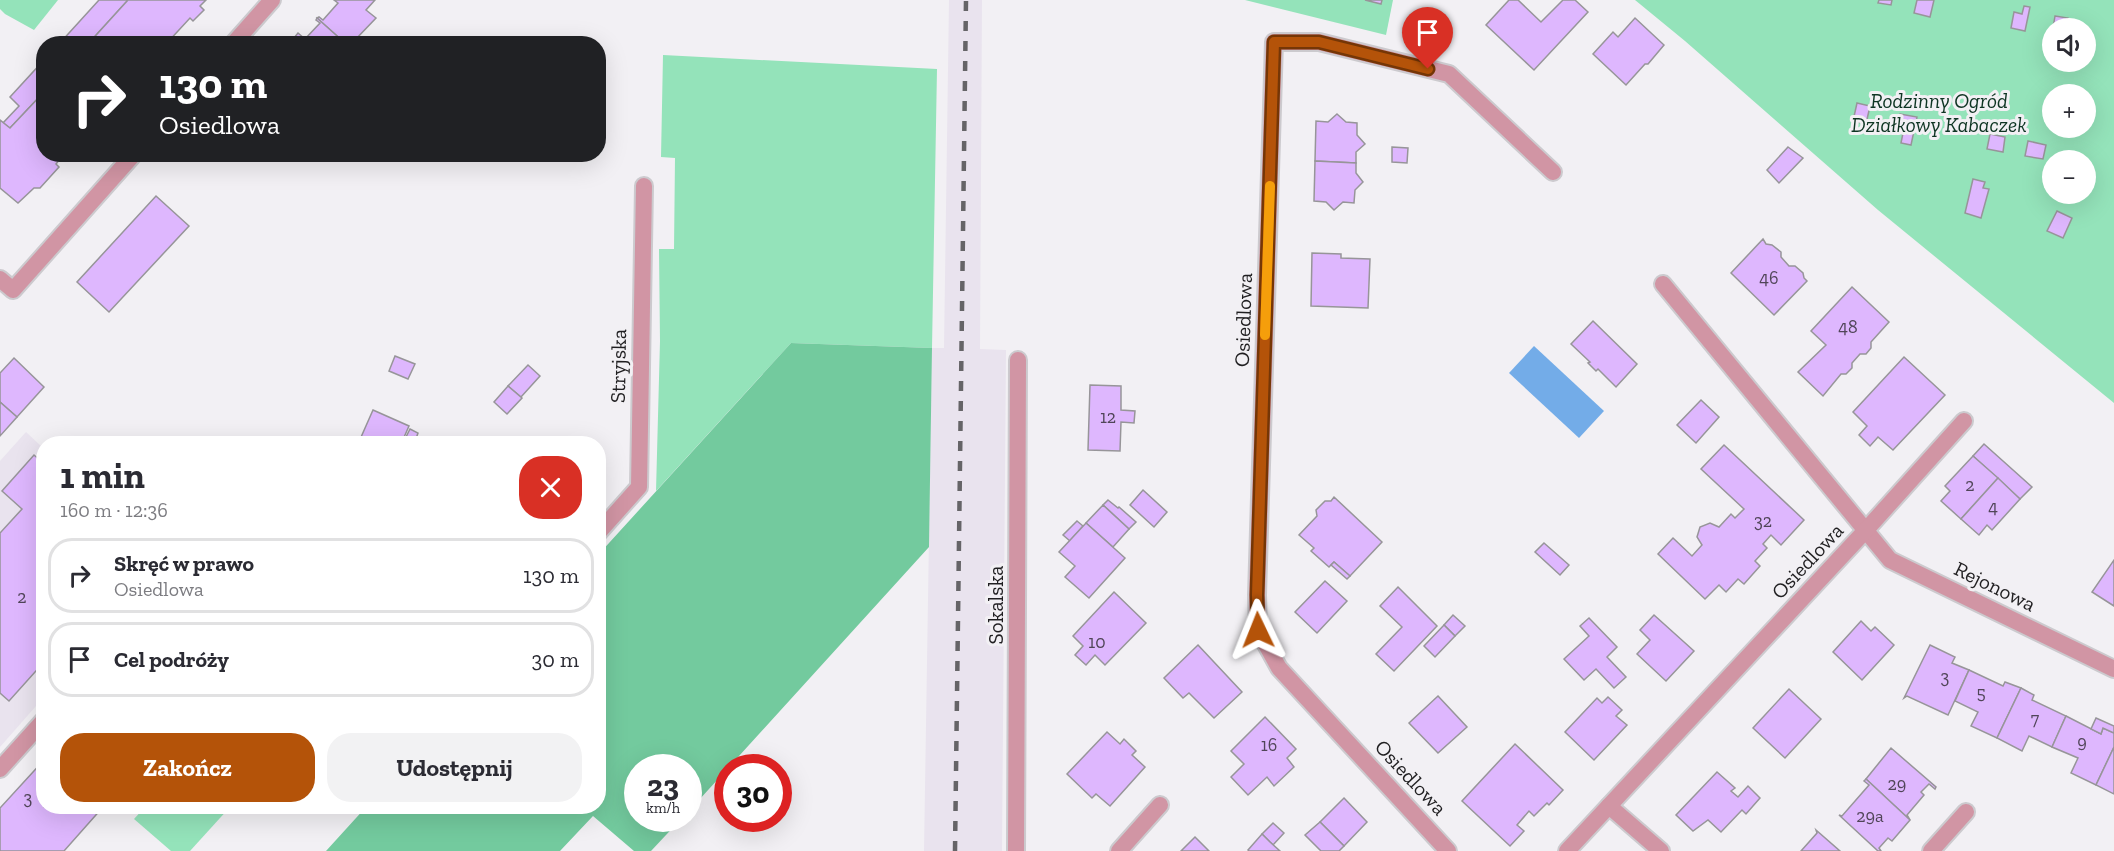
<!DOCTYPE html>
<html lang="pl">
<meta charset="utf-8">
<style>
body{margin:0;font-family:"Zilla Slab",serif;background:#f2f2f3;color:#2b2b33;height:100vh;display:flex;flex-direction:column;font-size:22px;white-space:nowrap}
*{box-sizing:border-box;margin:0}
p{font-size:20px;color:#7c7c81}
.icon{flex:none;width:33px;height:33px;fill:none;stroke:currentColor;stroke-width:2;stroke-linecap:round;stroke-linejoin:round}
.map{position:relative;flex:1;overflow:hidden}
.drawer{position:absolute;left:36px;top:436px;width:570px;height:378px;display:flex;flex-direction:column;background:#fff;border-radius:24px;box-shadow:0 6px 24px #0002}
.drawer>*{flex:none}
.hud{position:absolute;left:36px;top:36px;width:570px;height:126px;border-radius:24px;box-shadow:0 6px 24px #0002;background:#202124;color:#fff;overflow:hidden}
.tools{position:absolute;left:2042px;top:18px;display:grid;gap:12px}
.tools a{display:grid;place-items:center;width:54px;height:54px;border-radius:50%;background:#fff;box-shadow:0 6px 24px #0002;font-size:30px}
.speed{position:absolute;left:624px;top:754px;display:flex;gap:12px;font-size:30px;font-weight:700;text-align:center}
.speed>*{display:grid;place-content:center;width:78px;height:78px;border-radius:50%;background:#fff;box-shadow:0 6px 24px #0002;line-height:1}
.speed small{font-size:15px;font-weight:400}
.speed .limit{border:9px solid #d22;background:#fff;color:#111}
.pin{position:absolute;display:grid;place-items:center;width:51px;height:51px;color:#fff;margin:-62px -26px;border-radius:50% 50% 50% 0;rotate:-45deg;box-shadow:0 0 6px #0007}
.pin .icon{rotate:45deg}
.me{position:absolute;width:66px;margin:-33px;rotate:358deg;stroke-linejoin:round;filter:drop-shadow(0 0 4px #0008)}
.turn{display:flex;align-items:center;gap:21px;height:126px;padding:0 24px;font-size:27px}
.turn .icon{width:78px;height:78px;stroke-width:2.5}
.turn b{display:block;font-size:42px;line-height:51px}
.round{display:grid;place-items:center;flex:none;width:63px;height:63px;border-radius:24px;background:#f2f2f3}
.headline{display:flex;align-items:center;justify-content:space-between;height:102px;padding:0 24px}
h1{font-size:36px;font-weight:800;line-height:45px}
.action{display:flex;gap:12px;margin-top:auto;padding:12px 24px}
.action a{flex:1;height:69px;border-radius:24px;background:#b45309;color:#fff;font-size:24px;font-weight:800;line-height:69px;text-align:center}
.action a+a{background:#f2f2f3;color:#2b2b33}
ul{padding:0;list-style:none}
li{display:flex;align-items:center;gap:18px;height:75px;margin:0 12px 9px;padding:0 12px;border:3px solid #e1e1e2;border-radius:24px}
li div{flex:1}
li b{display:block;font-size:22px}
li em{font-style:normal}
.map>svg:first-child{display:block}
.built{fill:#e9e3ee}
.green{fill:#94e3ba;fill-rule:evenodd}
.forest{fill:#73ca9e}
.water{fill:#73ace8}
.building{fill:#deb7fe;stroke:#979599;stroke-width:1.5}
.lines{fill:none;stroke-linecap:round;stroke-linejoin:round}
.service-casing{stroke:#cccace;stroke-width:20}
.minor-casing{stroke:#cccace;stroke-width:20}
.service{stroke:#d195a4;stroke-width:16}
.minor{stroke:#d195a4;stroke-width:16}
.rail{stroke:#656467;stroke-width:4.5;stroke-dasharray:10 10;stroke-linecap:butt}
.route-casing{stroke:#753606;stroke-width:15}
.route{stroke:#b45309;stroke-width:10}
.slow{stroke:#f59e0b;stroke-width:10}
.labels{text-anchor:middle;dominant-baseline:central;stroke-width:6;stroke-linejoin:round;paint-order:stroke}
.number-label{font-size:18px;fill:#504558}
.park-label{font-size:21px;font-style:italic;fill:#0e3523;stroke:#f2f0f4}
.street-label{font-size:21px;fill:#201f21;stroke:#f2f0f4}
</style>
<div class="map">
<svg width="2114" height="851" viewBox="0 0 2114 851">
<rect width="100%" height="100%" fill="#f2f0f4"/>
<g class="built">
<path d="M949 0H982L980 349 1006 350 1002 851H924L932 348H944Z"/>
<path d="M26 432 43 448V698L0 747V461Z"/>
</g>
<g class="green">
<path d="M0 0H58L34 30 5 14 0 9Z"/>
<path d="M1245 0H1393L1386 35Z"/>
<path d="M1635 0H2114V403L1878 210 1685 41ZM2052 28H2085V62H2052ZM2052 94H2085V128H2052ZM2052 160H2085V194H2052Z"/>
<path d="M663 55 937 69 932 348 791 343 656 491 660 341 659 249H674L675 158 661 157Z"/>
<path d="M145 807H230L190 851H171L134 819Z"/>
</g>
<path class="forest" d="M791 343 932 348 929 547 689 811 688 768H638V819H681L651 851H634L593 816 560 851H326L366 807H598L599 554Z"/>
<path class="water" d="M1534 346 1604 411 1579 438 1509 373Z"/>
<g class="building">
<path d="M99 0H128L88 44H59Z"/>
<path d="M128 0H206L200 6 204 10 193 21 190 18 166 44H88Z"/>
<path d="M334 0H375L366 10 376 18 355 40 359 44H346L317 18 319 17 323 20 338 3Z"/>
<path d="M1365 0H1382L1381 4Z"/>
<path d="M1509 0H1518L1541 22 1563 0H1575L1588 12 1534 70 1486 25Z"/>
<path d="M1879 0H1892L1891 5 1878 3Z"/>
<path d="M1917 0H1934L1930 17 1914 13Z"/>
<path d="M2024 6 2030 7 2025 31 2011 28 2014 12 2022 14Z"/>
<path d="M2055 16 2068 18 2066 28H2053Z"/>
<path d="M317 18 346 44H289L298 33 305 39 320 23 316 20Z"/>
<path d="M1635 18 1664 45 1648 64H1645L1626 85 1593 54 1613 32 1618 37Z"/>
<path d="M44 60V92L10 128 3 123 19 106 10 97Z"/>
<path d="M44 92V154H64L56 164 59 167 40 188H34L18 203 0 188V120L10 128Z"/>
<path d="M1857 103 1870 106 1866 124 1853 121Z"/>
<path d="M1337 114 1346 122 1357 123V135L1365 144 1356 152V163L1315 161 1316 121 1328 122Z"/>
<path d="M1900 114 1917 117 1911 145 1901 143 1903 133 1896 131Z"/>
<path d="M1990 134 2005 137 2003 152 1987 149Z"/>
<path d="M2028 141 2046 145 2043 159 2025 156Z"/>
<path d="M1392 147 1408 148 1407 163 1392 162Z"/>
<path d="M1788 147 1803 158 1779 183 1767 170Z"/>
<path d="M1315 161 1356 163V173L1363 182 1355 190 1354 203 1343 202 1334 210 1326 202 1314 201Z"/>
<path d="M1973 179 1985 182 1983 188 1989 189 1981 218 1965 213Z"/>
<path d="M156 196 189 226 109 312 77 282Z"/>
<path d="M2057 211 2072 218 2063 238 2047 231Z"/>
<path d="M1763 239 1766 244 1772 245 1781 252V257L1789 266H1795L1803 273 1804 278 1807 281 1774 315 1731 273Z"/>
<path d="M1312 253 1341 254V258L1370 259 1368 308 1311 306Z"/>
<path d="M1852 287 1889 322 1871 342V348L1866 354H1860L1852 363V368L1846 374H1841L1823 396 1798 372 1826 345 1811 331Z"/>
<path d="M1593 321 1637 364 1616 387 1598 369 1596 371 1588 363 1590 362 1571 344Z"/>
<path d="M395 356 415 364 408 379 389 371Z"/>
<path d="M1904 357 1945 395 1893 450 1878 437 1870 446 1859 435 1867 426 1853 412Z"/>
<path d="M14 358 44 387 17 417 0 402V373Z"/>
<path d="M528 365 540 376 521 397 508 386Z"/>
<path d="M1090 385 1121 386V410L1135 411 1134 423 1121 422 1120 451 1088 450Z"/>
<path d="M508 386 522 398 507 414 494 402Z"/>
<path d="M1701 400 1719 417 1696 443 1677 425Z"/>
<path d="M0 402 17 417 0 436Z"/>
<path d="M373 410 409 426 401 444H358Z"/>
<path d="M410 429 418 433 414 444 404 441Z"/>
<path d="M1984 444 2032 487 2020 499 1973 456Z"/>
<path d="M1724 445 1804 520 1781 545 1771 535 1763 544 1767 548 1755 561 1760 566 1744 584 1738 579 1726 592 1719 585 1705 599 1658 554 1673 538 1692 556 1702 545 1697 537 1700 527 1710 523 1719 527 1731 514 1735 518 1744 509 1701 469Z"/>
<path d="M34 455 44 464V662L9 701 0 693V533L22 509 2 491Z"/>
<path d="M1973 456 1998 478 1961 519 1941 501 1950 491 1945 486Z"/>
<path d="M1998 478 2020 499 1992 530 1987 525 1979 535 1961 519Z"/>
<path d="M1143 490 1167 512 1154 527 1130 505Z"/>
<path d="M1334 497 1382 542 1350 576 1334 562 1329 567 1311 551 1314 548 1299 535 1317 516 1316 510 1325 501H1331Z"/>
<path d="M1108 500 1118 508 1119 507 1136 522 1129 529 1103 505Z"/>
<path d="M1103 505 1129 529 1113 547 1086 523Z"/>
<path d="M1077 521 1083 526 1070 541 1063 535Z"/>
<path d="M1086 523 1125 558 1089 598 1065 577 1075 566 1059 552Z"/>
<path d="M1544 543 1569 565 1560 575 1535 552Z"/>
<path d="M2114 560V606L2092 592Z"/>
<path d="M1334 562 1350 576 1347 579 1331 565Z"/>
<path d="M1325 581 1347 601 1317 633 1295 612Z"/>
<path d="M1398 587 1437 626 1394 671 1376 654 1402 627 1380 606Z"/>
<path d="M1114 592 1146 623 1105 665 1095 655 1086 665 1075 655 1083 646 1073 636Z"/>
<path d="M1453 615 1465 626 1455 636 1444 625Z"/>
<path d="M1654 615 1694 651 1666 681 1637 654 1650 640 1640 630Z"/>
<path d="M1589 618 1617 647 1607 657 1626 677 1614 688 1596 669 1584 680 1564 659 1589 636 1580 626Z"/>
<path d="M1861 621 1871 631 1875 627 1894 645 1862 680 1833 652Z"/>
<path d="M1444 625 1455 636 1435 657 1424 646Z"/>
<path d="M1198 645 1242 692 1214 718 1189 693 1183 698 1164 678Z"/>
<path d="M1930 645 1955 657 1952 663 1969 670 1948 715 1907 696 1904 698Z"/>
<path d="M1969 670 2003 686 2005 682 2021 688 1997 738 1971 726 1978 712 1955 701Z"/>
<path d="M2021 688 2034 695 2032 700 2066 716 2052 747 2029 736 2022 751 1997 738Z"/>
<path d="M1789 689 1821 719 1785 758 1753 728Z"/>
<path d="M1438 696 1467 727 1438 753 1409 723Z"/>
<path d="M1608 697 1622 710 1616 716 1627 725 1594 760 1565 732 1597 698 1602 703Z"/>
<path d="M2066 716 2101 734 2103 728 2114 733V747L2096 785 2071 773 2078 758 2052 747Z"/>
<path d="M1265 717 1296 749 1287 758 1294 767 1274 786 1267 777 1248 795 1231 777 1244 764 1231 751Z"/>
<path d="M2096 718 2114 726V733L2103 728 2101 734 2091 729Z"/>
<path d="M1107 732 1120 744 1124 739 1136 751 1132 755 1145 767 1110 806 1096 794 1092 798 1067 774Z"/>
<path d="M1515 744 1563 790 1549 805 1547 803 1534 816 1529 811 1517 825 1524 831 1510 846 1462 801Z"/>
<path d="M2114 747V794L2096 785Z"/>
<path d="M1891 748 1936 787 1935 789 1929 784 1921 792 1924 795 1907 815 1910 820 1866 779Z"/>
<path d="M44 760V807H103L64 851H0V808Z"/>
<path d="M1717 772 1735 788 1731 791 1738 797 1748 786 1760 798 1746 814 1742 810 1721 832 1708 820 1693 831 1676 815Z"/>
<path d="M1866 779 1910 820 1892 841 1888 838 1879 848 1881 851H1878L1839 815 1842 816 1869 785 1864 781Z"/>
<path d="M1344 798 1367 822 1344 846 1320 822Z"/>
<path d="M1320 822 1344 846 1339 851H1321L1305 835Z"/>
<path d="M1273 823 1284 833 1273 845 1262 834Z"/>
<path d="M1816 830 1840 851H1801L1817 833Z"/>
<path d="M1262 834 1270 842 1280 851H1249L1248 850Z"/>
<path d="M1195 837 1209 851H1181Z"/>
</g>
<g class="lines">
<defs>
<g id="service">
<path d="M233 44 272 0"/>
<path d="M0 279 13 290 134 154"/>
<path d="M1119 851 1160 805"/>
</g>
<g id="minor">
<path d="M1663 284 1890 560 2114 669"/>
<path d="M598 533 639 487 644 186"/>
<path d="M0 769 44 720"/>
<path d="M1609 806 1661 851"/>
<path d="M1016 851 1018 360"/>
<path d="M1448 851 1279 668 1258 630 1257 595 1274 42H1319L1449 74 1553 172"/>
<path d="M1567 851 1866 530 1964 421"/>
<path d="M1931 851 1966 812"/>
</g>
</defs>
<use href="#service" class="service-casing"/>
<use href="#minor" class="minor-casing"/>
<use href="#service" class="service"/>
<use href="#minor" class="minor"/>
<path class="rail" d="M955 851 966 0"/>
</g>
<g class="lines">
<defs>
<path id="route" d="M1258 630 1257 595 1274 42H1319L1428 69"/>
</defs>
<use href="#route" class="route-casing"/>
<use href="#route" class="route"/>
<path class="slow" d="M1265 335 1270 186"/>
</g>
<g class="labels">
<g class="number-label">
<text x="1769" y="278">46</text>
<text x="1848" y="327">48</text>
<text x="1108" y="417">12</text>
<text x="1970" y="485">2</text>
<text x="1993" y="507">4</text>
<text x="1763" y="521">32</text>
<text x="22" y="597">2</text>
<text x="1097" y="642">10</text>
<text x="1945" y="677">3</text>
<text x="1981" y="693">5</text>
<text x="2035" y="719">7</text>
<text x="2082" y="742">9</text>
<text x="1269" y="745">16</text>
<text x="1897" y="784">29</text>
<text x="28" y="798">3</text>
<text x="1870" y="816">29a</text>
</g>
<g class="park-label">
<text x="1939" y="100">Rodzinny Ogród<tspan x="1939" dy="24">Działkowy Kabaczek</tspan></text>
</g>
<g class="street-label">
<text transform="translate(1243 320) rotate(-88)">Osiedlowa</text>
<text transform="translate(618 366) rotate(-89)">Stryjska</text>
<text transform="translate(1807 561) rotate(-47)">Osiedlowa</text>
<text transform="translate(1995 586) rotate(26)">Rejonowa</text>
<text transform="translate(995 605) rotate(-90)">Sokalska</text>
<text transform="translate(1411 777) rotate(47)">Osiedlowa</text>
</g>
</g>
</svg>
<div class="tools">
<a><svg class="icon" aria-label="sound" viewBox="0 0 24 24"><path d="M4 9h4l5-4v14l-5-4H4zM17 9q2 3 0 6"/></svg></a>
<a>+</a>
<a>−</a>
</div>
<div class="speed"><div>23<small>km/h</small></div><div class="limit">30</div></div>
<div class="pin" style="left:1428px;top:69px;background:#d93025"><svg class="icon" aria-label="arrive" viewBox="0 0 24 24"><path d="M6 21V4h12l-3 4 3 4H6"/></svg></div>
<svg class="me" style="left:1258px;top:630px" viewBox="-20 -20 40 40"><path d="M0-17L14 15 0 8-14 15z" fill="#b45309" stroke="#fff" stroke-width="4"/></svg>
<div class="hud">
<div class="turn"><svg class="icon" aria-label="right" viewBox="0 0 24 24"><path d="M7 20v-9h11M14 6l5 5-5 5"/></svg><div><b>130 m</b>Osiedlowa</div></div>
</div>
<section class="drawer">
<div class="headline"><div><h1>1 min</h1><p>160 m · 12:36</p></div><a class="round" style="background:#d93025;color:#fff"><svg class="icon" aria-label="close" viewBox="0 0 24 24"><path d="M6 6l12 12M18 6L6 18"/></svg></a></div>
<ul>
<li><svg class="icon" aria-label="right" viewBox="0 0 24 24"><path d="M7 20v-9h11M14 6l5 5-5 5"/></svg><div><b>Skręć w prawo</b><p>Osiedlowa</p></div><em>130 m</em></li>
<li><svg class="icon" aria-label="arrive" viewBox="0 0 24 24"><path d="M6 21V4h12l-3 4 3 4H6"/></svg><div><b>Cel podróży</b></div><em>30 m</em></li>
</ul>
<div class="action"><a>Zakończ</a><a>Udostępnij</a></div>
</section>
</div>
